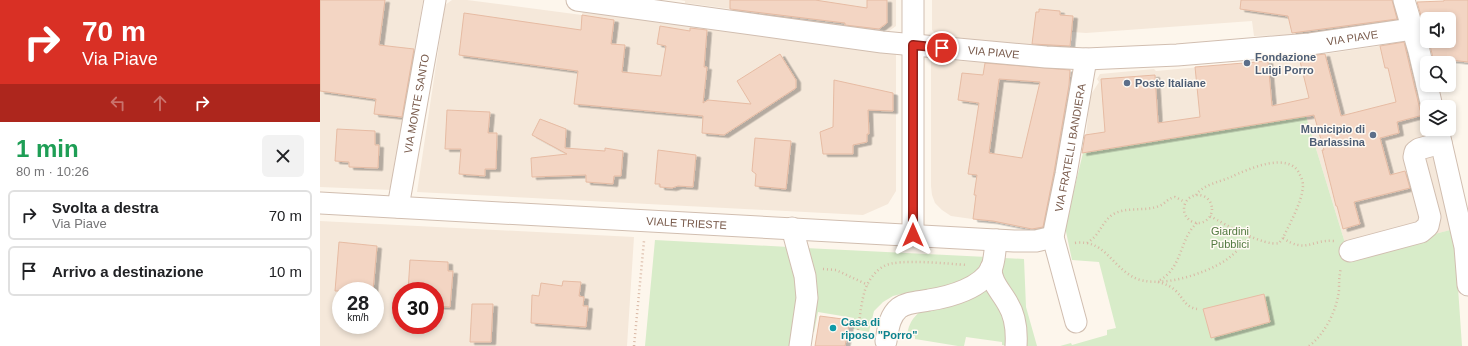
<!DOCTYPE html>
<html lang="it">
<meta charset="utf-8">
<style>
body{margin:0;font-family:Helvetica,sans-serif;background:#f2f2f2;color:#202124;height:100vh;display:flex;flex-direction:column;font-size:15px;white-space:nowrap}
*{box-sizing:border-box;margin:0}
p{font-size:13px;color:#757577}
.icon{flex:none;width:22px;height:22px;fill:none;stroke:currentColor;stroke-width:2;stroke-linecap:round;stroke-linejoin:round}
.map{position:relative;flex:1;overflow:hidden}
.panel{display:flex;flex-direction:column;background:#fff;width:320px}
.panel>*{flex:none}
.hud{background:#d93025;color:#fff;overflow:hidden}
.tools{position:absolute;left:1100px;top:12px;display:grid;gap:8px}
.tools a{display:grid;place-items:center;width:36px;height:36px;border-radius:6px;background:#fff;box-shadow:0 2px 6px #0003;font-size:20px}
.speed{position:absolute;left:12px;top:282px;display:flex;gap:8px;font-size:20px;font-weight:700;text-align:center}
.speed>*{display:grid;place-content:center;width:52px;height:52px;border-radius:50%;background:#fff;box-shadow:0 2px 6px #0003;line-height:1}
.speed small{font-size:10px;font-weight:400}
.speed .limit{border:6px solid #d22;background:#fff;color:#111}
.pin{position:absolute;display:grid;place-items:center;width:34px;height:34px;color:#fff;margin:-17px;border:2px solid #fff;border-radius:50%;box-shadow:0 1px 4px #0007}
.me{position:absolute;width:44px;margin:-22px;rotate:0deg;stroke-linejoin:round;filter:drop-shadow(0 0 3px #0008)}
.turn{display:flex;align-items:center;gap:14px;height:84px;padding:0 16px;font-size:18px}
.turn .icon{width:52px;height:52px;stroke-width:2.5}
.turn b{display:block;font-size:28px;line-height:34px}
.lanes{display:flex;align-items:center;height:38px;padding:0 16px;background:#0003;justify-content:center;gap:20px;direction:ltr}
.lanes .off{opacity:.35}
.round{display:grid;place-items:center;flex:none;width:42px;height:42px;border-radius:6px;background:#f2f2f2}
.overview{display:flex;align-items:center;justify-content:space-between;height:68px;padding:0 16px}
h1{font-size:24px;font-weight:600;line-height:30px;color:#1e9e55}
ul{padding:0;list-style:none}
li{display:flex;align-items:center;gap:12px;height:50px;margin:0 8px 6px;padding:0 8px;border:2px solid #e0e0e0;border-radius:6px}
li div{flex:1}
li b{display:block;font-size:15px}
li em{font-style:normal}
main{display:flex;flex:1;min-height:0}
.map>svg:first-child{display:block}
.residential{fill:#f5e8da;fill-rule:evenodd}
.green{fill:#d8ecc9}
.building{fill:#f3d5c3;stroke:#e6bba3;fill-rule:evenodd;filter:url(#shadow)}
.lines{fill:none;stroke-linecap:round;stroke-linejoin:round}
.minor-casing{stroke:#d1beb0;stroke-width:23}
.path{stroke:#d9b8a5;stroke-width:2.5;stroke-dasharray:1 3;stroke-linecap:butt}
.minor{stroke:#fff;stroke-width:21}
.route-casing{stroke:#8d1f18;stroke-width:10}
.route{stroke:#d93025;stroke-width:7}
.service-dot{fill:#5c6f8a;stroke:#fffaf3;stroke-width:1.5}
.culture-dot{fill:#0f9aa8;stroke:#fffaf3;stroke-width:1.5}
.labels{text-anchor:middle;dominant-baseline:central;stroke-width:3;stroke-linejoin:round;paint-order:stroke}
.street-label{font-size:11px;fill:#7a5c4d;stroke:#fffaf3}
.service-label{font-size:11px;font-weight:bold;fill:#4e5e75;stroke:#fffaf3;text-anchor:start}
.park-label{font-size:11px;fill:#537a41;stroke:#fffaf3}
.culture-label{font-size:11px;font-weight:bold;fill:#0d838f;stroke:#fffaf3;text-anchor:start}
</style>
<main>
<section class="panel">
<div class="hud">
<div class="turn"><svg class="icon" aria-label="right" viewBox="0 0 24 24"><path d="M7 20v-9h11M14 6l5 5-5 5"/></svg><div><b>70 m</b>Via Piave</div></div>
<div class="lanes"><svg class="icon off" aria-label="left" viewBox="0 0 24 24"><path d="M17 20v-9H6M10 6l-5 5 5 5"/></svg><svg class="icon off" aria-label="ahead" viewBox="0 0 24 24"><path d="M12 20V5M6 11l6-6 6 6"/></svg><svg class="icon" aria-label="right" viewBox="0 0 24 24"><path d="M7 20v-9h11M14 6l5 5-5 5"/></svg></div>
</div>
<div class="overview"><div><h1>1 min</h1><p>80 m · 10:26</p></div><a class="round"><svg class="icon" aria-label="close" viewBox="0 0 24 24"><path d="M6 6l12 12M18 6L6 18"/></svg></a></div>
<ul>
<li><svg class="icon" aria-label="right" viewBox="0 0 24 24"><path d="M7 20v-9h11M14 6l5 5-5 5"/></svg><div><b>Svolta a destra</b><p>Via Piave</p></div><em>70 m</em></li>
<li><svg class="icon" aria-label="arrive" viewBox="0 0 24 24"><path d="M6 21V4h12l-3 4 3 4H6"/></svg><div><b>Arrivo a destinazione</b></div><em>10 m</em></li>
</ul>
</section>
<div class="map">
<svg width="1148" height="346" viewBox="0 0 1148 346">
<defs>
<filter id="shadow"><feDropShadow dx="4.5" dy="2.5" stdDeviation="0" flood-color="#0004"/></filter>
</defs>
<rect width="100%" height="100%" fill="#fdf6ec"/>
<g class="residential">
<path d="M0 0H103L72 190 0 187Z"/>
<path d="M132 0H147L262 15 263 10 576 54V191L568 204 543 215 97 192 125 5Z"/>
<path d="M359 0H576V26L569 31 559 29 374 4 365 3V1Z"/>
<path d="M612 0H1075L1081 21 972 35 934 36 932 21 766 33 752 32 749 51 618 36 612 30Z"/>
<path d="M1087 39 1106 114 1103 115 1134 229 1029 256 986 116 763 153 766 135 770 96 779 82 777 79 780 74 834 69 836 71 979 58V56L1004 53 1005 54 1059 46V44Z"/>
<path d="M665 59 751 65 747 106 742 141 723 231 687 224 631 216 622 210 615 203 612 195 611 186V60L665 62Z"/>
<path d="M0 221 314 237 307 346H0ZM21 291H55V325H21ZM81 291H115V325H81Z"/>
</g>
<g class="green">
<path d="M986 116 1029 256 1134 229 1142 346H740L751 343 752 345 787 335V330L796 328 779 262 752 260 745 227 763 153Z"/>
<path d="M335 240 469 247 481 293 474 346H325Z"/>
<path d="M485 248 667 257 666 262 650 280 608 292 585 293 573 296 563 302 554 311 549 332 533 329 534 318 498 312 494 332 490 331Z"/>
<path d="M684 258 704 259 706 307 717 346H703L680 271Z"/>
<path d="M667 290 681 303 689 346 682 345V342L646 337 644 346H638L595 339V336L587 335C589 324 592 318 601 311L656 296Z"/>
</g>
<g class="building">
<path d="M0 0H65L59 45 94 49 82 117 54 114 56 99 0 91Z"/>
<path d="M410 0H495L547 8V0H567V23L559 29 525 25V23L410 9Z"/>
<path d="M921 0H1072L1077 19 972 33 968 16 920 9Z"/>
<path d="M1124 0H1148V62L1113 58 1109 41H1129V19H1107V36L1097 2 1124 1Z"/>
<path d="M719 9 740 11V15L753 16 750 46 712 44 716 12H719Z"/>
<path d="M144 13 261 30 262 15 294 20 291 44 305 45 302 72 341 76 346 46 337 44 340 26 370 31V28L387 30 384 67H387L383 103 388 100 431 104 417 81 460 54 476 80V88L404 135 382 133 383 116 254 104 258 71 139 55Z"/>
<path d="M1084 42 1100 110 1103 115 1077 122 1079 133 1060 138 1070 175 1085 171 1090 188 1034 202 1040 224 1023 229 1017 206H1016L1002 150H1004L994 115 762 153 765 135 785 132 781 79 835 75 838 123 880 117 875 67 948 61 952 106 989 98 979 57 1005 54 1021 116 1076 102 1068 68H1065L1060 46Z"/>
<path d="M665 63 750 70 749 85 734 172 723 227 712 229 673 221 653 219 656 195H654L657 175 648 174 659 103 638 100 642 73 663 75ZM679 79 720 82 702 158 669 153Z"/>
<path d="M514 80 573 93V111L548 110 549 134H547V142L533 145V154H503L500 132 513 127Z"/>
<path d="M127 110 170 112 168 133H177L176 169H165V176L139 174 141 149H125Z"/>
<path d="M220 119 246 129 245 148 285 151V148L303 151 301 176H294L293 184 266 182V175L212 177 211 158 247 154 212 135Z"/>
<path d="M17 129 55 131V145H59L58 168 29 167V162L15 161Z"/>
<path d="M435 138 471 141 466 189 435 186 436 174 432 171Z"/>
<path d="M338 150 376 155 373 187 358 186 352 188 340 187V184H335Z"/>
<path d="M19 242 57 246 53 291H15Z"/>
<path d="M90 260 128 262V271H133L130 307 115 306V291H88Z"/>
<path d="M243 281 261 282 259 296 264 297 263 306H268L266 327 211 323 212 295 219 296 221 283 242 286Z"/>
<path d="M944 294 950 322 891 338 883 309Z"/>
<path d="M152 304H173L171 342H150Z"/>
<path d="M500 316 530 320 525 346H495Z"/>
</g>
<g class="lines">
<defs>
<g id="minor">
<path id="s1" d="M257 0 562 42 726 57 766 59 857 55 990 44 1092 29"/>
<path d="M593 0V235"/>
<path d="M1084 0 1099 51 1107 85"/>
<path d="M1107 85 1112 107"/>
<path d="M1118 129 1145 247 1148 285"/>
<path id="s2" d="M0 203 694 241H716L733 237"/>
<path id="s3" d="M78 207 115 0"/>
<path d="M472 228 485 276 487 298 480 346"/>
<path d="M1030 251 1101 232 1108 226 1110 217 1094 157 1095 152 1099 149 1121 143"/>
<path d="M671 268C671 283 681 291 688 304 696 317 697 331 696 346"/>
<path id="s4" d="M756 322 733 237 746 174 766 59"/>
<path d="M566 341C568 330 569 316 579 308 587 302 599 302 609 300 629 297 663 288 672 267 675 258 675 249 676 240"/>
</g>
</defs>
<use href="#minor" class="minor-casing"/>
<g class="path">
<circle cx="878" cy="209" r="14"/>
<path d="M876 195C884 184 900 182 911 177 928 169 970 150 980 175 982 178 983 183 983 186 982 202 970 223 963 238L959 243C945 247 904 224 890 216"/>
<path d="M963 238C986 254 992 239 1014 241"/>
<path d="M755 243C784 239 791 265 813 277 837 290 885 274 906 260 916 253 923 245 930 236"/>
<path d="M767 243C781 234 781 223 792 215 805 206 825 212 839 206 845 204 848 198 855 197L865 202"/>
<path d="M503 269 516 270 548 285"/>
<path d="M840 280C863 267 859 239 877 223"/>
<path d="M838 282C845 284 851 286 856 291 864 299 865 307 877 309"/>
<path d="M538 330C540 317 541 303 545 290 548 281 555 271 564 266 579 258 629 264 647 265"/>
<path d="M314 346 324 241"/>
<path d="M989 346C1005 334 1017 310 1019 290 1019 282 1019 276 1021 268"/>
</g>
<use href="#minor" class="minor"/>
</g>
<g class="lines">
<defs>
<path id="route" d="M593 235V45L622 48"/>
</defs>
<use href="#route" class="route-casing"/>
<use href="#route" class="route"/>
</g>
<g class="service-dot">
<circle cx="927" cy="63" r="4"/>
<circle cx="807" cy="83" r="4"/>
<circle cx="1053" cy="135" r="4"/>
</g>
<circle class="culture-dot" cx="513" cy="328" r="4"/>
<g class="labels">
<g class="street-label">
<text stroke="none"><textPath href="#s1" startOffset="780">VIA PIAVE</textPath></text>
<text stroke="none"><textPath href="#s1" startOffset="420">VIA PIAVE</textPath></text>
<text stroke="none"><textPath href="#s3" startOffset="105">VIA MONTE SANTO</textPath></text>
<text stroke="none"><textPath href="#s4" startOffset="179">VIA FRATELLI BANDIERA</textPath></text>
<text stroke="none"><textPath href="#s2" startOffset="367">VIALE TRIESTE</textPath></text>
</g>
<g class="service-label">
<text x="935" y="57">Fondazione<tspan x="935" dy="13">Luigi Porro</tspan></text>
<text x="815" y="83">Poste Italiane</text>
<text x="1045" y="129" text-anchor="end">Municipio di<tspan x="1045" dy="13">Barlassina</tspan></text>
</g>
<g class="park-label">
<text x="910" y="231">Giardini<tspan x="910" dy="13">Pubblici</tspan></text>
</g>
<g class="culture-label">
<text x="521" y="322">Casa di<tspan x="521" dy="13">riposo "Porro"</tspan></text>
</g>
</g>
</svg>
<div class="tools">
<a><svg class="icon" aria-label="sound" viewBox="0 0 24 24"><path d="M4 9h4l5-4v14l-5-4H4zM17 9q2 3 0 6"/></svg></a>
<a><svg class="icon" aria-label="search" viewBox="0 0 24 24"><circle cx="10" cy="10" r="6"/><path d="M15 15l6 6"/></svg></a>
<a><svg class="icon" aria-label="layers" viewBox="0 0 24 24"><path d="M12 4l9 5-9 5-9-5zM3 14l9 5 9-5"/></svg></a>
</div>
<div class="speed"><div>28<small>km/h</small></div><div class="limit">30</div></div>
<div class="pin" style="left:622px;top:48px;background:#d93025"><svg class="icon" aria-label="arrive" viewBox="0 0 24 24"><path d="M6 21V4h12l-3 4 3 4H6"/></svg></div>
<svg class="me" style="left:593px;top:235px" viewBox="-20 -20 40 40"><path d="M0-17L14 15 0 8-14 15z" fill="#d93025" stroke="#fff" stroke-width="4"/></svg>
</div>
</main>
